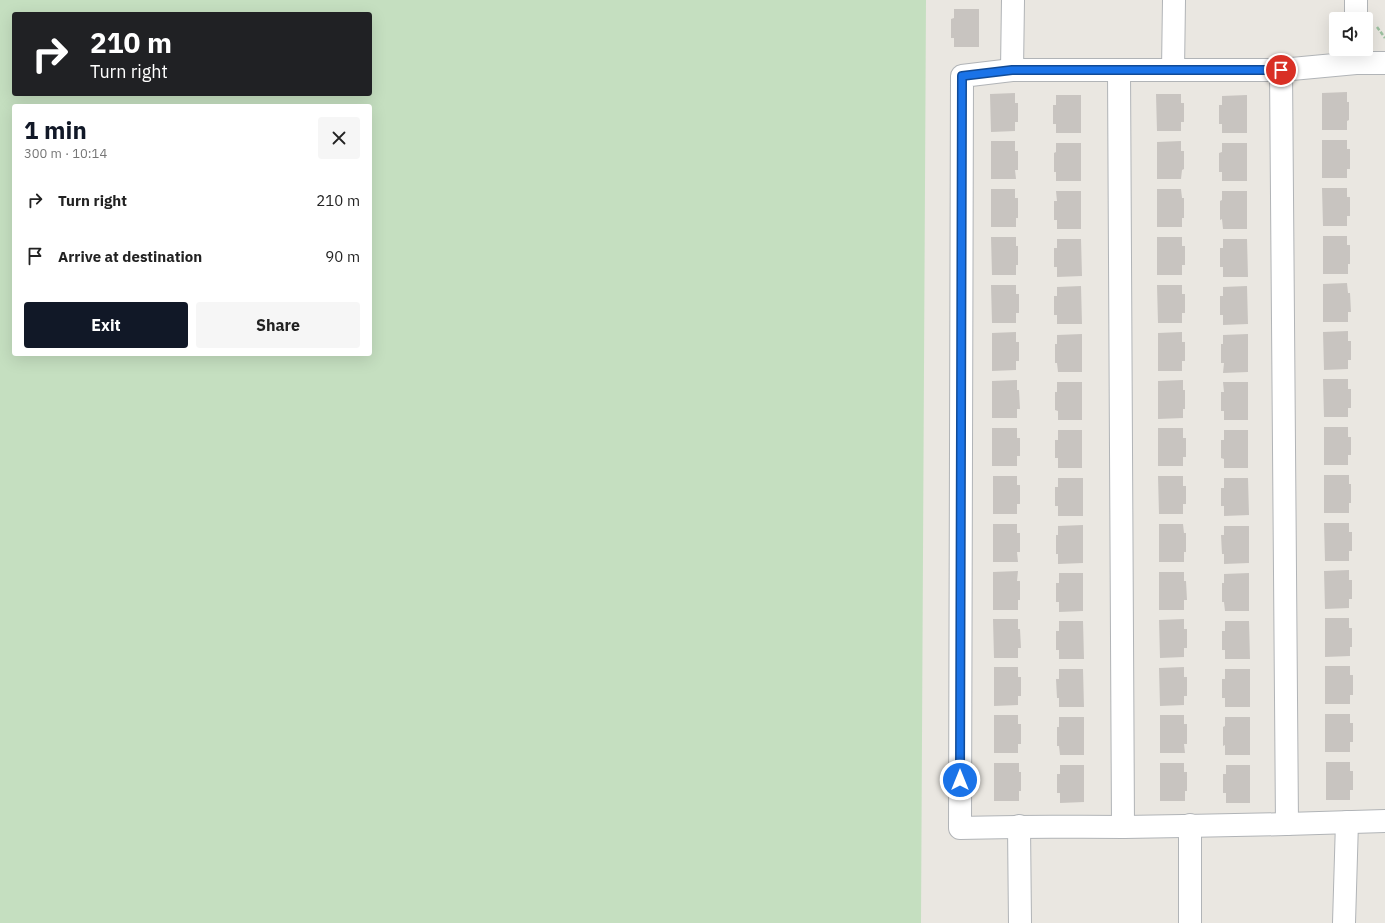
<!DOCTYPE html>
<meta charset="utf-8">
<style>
body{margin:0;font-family:"IBM Plex Sans",sans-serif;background:#f6f6f6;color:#222;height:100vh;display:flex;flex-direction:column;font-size:15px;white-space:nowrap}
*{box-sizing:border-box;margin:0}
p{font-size:13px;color:#767676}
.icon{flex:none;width:22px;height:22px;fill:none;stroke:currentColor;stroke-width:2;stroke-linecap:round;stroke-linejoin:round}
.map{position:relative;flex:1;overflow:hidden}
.drawer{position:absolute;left:12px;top:104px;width:360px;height:252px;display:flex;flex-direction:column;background:#fff;border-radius:4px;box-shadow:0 4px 16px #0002}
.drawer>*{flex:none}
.banner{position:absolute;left:12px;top:12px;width:360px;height:84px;border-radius:4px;box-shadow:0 4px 16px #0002;background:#202124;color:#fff;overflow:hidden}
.tools{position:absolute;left:1329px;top:12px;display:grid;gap:8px}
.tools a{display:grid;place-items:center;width:44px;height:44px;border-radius:4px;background:#fff;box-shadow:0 4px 16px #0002;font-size:20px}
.pin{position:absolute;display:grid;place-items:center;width:34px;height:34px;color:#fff;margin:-17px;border:2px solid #fff;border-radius:50%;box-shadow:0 1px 4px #0007}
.me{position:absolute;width:44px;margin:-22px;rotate:0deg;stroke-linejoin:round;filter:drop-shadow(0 0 3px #0008)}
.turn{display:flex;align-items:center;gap:14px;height:84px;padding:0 12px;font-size:18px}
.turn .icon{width:52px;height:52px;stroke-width:2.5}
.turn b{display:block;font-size:28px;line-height:34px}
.round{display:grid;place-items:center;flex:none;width:42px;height:42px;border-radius:4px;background:#f6f6f6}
.overview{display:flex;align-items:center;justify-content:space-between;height:68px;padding:0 12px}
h1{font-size:24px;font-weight:800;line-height:30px;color:#111827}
.button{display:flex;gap:8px;margin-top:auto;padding:8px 12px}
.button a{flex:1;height:46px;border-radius:4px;background:#111827;color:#fff;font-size:16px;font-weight:800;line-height:46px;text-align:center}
.button a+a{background:#f6f6f6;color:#222}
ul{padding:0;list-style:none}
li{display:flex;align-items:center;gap:12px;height:56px;padding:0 12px}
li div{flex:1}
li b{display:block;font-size:15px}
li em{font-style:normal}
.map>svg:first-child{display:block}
.green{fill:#c5dfc0;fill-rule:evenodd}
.building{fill:#c8c4c0}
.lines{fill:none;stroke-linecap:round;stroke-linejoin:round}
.minor-casing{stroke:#b1b4b7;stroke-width:24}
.path{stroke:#9cc1a0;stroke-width:2.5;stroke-dasharray:4 2;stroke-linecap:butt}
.minor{stroke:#fff;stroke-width:22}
.route-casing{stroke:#114b97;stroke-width:10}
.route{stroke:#1a73e8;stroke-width:7}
</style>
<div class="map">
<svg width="1385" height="923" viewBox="0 0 1385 923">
<rect width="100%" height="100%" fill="#eae7e1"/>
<path class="green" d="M0 0H926L921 923H0ZM14 14H370V94H14ZM14 106H370V354H14Z"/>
<g class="building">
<path d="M954 9H979V47H954V38H951V19L954 18Z"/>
<path d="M1347 92V102H1349V120L1347 121V130H1322V93Z"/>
<path d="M1015 93V103H1018V122H1015V131L991 132 990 94Z"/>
<path d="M1156 94H1181V103H1184V122H1181V131H1157Z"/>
<path d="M1056 95H1081V133H1056V124H1053V105H1056Z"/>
<path d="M1247 95V133H1222V124H1219V105H1222V96Z"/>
<path d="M1322 140H1347V149H1350V169H1347V178H1322Z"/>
<path d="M991 141H1015V151H1018V170H1015L1016 179H991Z"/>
<path d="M1181 141V151H1184V169L1182 170 1181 179H1157V142Z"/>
<path d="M1056 143H1081V181H1056V172H1054V153L1056 152Z"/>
<path d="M1222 143H1247V181H1222V172H1219V153L1222 152Z"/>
<path d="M1322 188H1347V197H1350V216H1347V226H1323Z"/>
<path d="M991 189H1015V198H1018V218H1016V227H991Z"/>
<path d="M1157 189H1181L1182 198H1184V218H1182V227H1157Z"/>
<path d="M1056 191H1081V229H1057V220H1054V201H1057Z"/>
<path d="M1222 191H1247V229H1223L1222 219 1220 220V201L1222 200Z"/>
<path d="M1323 236H1347V245H1350V264H1348V274H1323Z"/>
<path d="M991 237H1016V246H1018V265H1016V275H992Z"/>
<path d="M1157 237H1182V246H1185V265H1182V275H1157Z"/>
<path d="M1057 239H1081L1082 276 1057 277V267H1054V248H1057Z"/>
<path d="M1223 239H1247L1248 277H1223V267H1220V248H1223Z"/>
<path d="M1347 283 1348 293H1350L1351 312H1348V322H1323V284Z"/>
<path d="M991 285H1016V294H1019V313H1016V323H992Z"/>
<path d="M1157 285H1182V294H1185V313H1182V323H1158Z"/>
<path d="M1081 286 1082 324H1057V315H1054V296H1057V287Z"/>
<path d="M1247 286 1248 324 1223 325V315H1220V296H1223V287Z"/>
<path d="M1348 331V341H1351V360H1348V369L1324 370 1323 332Z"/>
<path d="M1016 332V342H1019V361H1016V370L992 371V333Z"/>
<path d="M1182 332V342H1185V361H1182V371H1158V333Z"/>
<path d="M1082 334V372H1058L1057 363H1055V344H1057V335Z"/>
<path d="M1248 334V372L1223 373 1224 363H1221V344H1223V335Z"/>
<path d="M1323 379H1348V389H1351V408H1348V417H1324Z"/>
<path d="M1017 380V390H1019L1020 409H1017V418H992V381Z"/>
<path d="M1183 380V390H1185V409H1183V418L1158 419V381Z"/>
<path d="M1057 382H1082V420H1058V411L1055 410V392H1057Z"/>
<path d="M1223 382H1248V420H1224V411H1221V392H1224Z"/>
<path d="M1324 427H1348V437H1351V455H1348V465H1324Z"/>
<path d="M992 428H1017V438H1020V456H1017V466H992Z"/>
<path d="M1158 428H1183V438H1186V457H1183V466H1158Z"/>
<path d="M1058 430H1082V468H1058V458H1055V440H1058Z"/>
<path d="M1224 430H1248V468H1224V459L1221 458V440H1224Z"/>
<path d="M1324 475H1349V484H1351V503H1349V513H1324Z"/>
<path d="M993 476H1017V485H1020V504H1017V514H993Z"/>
<path d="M1158 476H1183V486H1186V504H1183V514H1159Z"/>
<path d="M1058 478H1083V516H1058V506H1055V487H1058Z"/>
<path d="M1224 478H1248L1249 515 1224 516V506H1221V488H1224Z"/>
<path d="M1324 523H1349V532H1352V551H1349V561H1325Z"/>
<path d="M993 524H1017V533H1020V552H1017L1018 562H993Z"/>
<path d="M1159 524H1183L1184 533H1186V552H1184V562H1159Z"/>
<path d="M1083 525V563L1058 564V554H1056V535H1058V526Z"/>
<path d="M1224 526H1249V563L1224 564V554H1222L1221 535H1224Z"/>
<path d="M1349 570V580H1352V599H1349V608L1325 609 1324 571Z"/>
<path d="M1018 571 1017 581H1020V600H1018V610H993V572Z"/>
<path d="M1159 572H1184V581H1186L1187 600H1184V610H1159Z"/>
<path d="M1059 573H1083V611L1059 612V602H1056V583H1059Z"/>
<path d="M1249 573V611H1225L1224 602H1222V583H1224V574Z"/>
<path d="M1325 618H1349V628H1352V647H1350V656L1325 657Z"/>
<path d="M993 619H1018V629H1020L1021 648H1018V658H994Z"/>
<path d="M1184 619V629H1187V648H1184V657L1160 658 1159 620Z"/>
<path d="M1059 621H1083L1084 659H1059V650H1056V631H1059Z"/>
<path d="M1225 621H1249L1250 659H1225V650H1222V631H1225Z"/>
<path d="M1325 666H1350V675H1353V695H1350V704H1325Z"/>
<path d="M994 667H1018V677H1021V696H1018V705L994 706Z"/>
<path d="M1184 667V677H1187V696H1184V705L1160 706 1159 668Z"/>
<path d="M1059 669H1083L1084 707H1059V698H1057L1056 679H1059Z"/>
<path d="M1225 669H1250V707H1225V698H1222V679H1225Z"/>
<path d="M1325 714H1350V723H1353V742H1350V752H1325Z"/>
<path d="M994 715H1018V724H1021V744H1018V753H994Z"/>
<path d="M1160 715H1184V724H1187V744H1184L1185 753H1160Z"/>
<path d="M1059 717H1084V755H1060L1059 746H1057V727H1059Z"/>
<path d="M1225 717H1250V755H1225V745L1223 746V727L1225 726Z"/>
<path d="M1326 762H1350V771H1353V790H1350V800H1326Z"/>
<path d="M994 763H1019V772H1021V791H1019V801H994Z"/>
<path d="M1160 763H1184V772H1187V791H1185V801H1160Z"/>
<path d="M1060 765H1084V802L1060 803V793H1057V774H1060Z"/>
<path d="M1226 765H1250V803H1226V793H1223V774H1226Z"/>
</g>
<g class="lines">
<defs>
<g id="minor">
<path d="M1356 19V0"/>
<path d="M1385 63H1356L1281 70H1012L962 76 960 828C1014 826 1069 827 1124 827 1211 826 1298 824 1385 821"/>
<path d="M1012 70 1013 0"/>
<path d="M1119 70 1123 827"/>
<path d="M1173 70 1174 0"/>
<path d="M1281 70 1287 824"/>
<path d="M1019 826 1020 923"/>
<path d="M1190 923V825"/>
<path d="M1344 923 1347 822"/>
</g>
</defs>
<use href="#minor" class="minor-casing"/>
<path class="path" d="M1377 27 1385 38"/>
<use href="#minor" class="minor"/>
</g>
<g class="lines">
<defs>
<path id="route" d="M960 780 962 76 1012 70H1281"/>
</defs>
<use href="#route" class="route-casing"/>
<use href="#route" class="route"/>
</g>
</svg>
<div class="tools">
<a><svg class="icon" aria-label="sound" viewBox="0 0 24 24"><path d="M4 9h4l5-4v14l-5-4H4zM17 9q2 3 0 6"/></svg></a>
</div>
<div class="pin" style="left:1281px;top:70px;background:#d93025"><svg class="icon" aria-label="arrive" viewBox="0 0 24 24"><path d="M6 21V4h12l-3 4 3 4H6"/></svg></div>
<svg class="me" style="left:960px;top:780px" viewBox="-20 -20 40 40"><circle r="17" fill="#1a73e8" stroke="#fff" stroke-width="3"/><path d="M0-11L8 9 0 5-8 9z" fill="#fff"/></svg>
<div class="banner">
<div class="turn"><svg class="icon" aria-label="right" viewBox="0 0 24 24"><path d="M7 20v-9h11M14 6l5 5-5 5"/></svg><div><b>210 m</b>Turn right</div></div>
</div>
<section class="drawer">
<div class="overview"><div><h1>1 min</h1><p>300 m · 10:14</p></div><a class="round"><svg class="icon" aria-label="close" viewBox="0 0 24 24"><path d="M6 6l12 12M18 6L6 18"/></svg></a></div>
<ul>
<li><svg class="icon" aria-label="right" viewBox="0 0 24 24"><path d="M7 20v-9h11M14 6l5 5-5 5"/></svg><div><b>Turn right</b></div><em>210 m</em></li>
<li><svg class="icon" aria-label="arrive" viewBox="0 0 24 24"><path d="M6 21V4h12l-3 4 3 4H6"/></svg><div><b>Arrive at destination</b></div><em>90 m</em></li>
</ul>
<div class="button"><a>Exit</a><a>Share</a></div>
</section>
</div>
